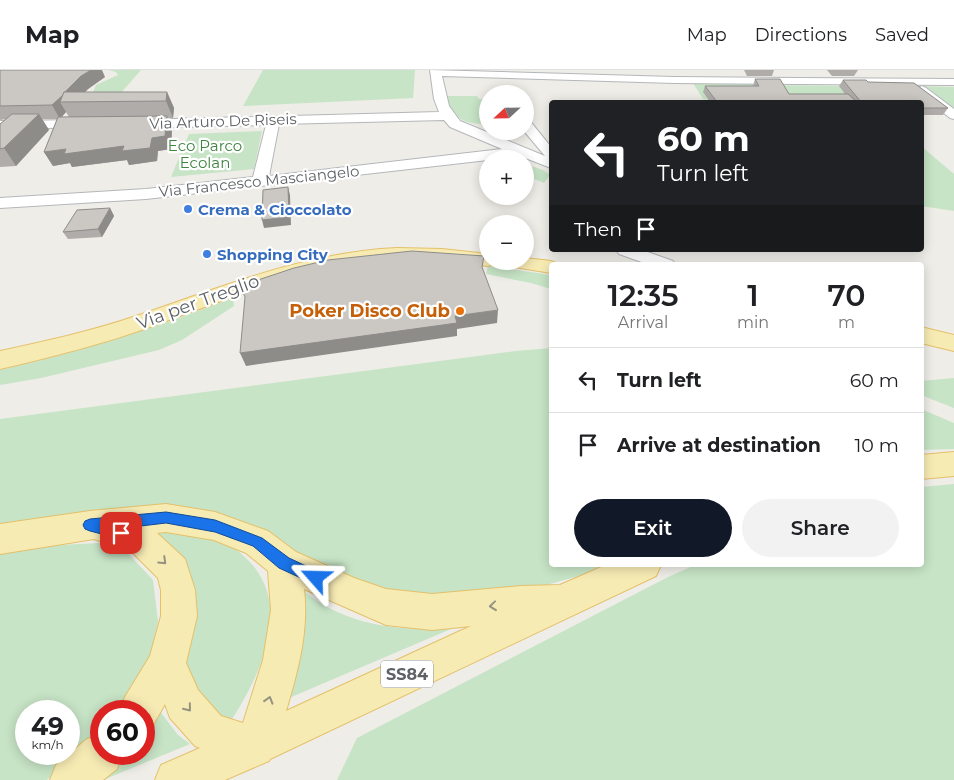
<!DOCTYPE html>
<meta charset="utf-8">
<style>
body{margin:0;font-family:Montserrat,sans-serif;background:#f2f2f2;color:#202124;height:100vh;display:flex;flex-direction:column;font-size:19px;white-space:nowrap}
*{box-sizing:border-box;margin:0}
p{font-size:16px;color:#757577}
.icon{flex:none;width:28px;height:28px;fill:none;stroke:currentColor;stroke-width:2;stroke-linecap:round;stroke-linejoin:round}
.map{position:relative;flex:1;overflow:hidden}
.sheet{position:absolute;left:549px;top:192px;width:375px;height:305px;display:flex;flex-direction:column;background:#fff;border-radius:5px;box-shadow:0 2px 12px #0003}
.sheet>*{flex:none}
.banner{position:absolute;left:549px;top:30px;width:375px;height:152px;border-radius:5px;box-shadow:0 2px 12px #0003;background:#202124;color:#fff;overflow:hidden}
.needle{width:32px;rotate:248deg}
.controls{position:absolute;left:479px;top:15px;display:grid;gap:10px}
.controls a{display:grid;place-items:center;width:55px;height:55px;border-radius:50%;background:#fff;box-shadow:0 2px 12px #0003;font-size:25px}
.speed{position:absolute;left:15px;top:630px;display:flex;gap:10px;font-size:25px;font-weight:700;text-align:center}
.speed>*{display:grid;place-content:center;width:65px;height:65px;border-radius:50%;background:#fff;box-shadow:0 2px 12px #0003;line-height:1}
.speed small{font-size:12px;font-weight:400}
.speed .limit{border:8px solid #d22;background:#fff;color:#111}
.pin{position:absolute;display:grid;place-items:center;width:42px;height:42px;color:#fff;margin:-21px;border-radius:10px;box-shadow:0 2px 8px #0006}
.me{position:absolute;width:55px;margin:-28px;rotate:295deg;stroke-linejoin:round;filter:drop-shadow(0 0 4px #0008)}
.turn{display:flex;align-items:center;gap:18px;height:105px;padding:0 25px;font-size:22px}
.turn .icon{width:65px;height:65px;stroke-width:2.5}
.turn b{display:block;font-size:35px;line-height:42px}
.then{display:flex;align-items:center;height:48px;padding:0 25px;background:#0003;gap:10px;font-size:19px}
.eta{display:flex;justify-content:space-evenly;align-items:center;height:85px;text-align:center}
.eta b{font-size:30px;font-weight:600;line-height:35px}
.cta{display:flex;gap:10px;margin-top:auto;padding:10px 25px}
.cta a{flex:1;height:58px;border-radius:30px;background:#111827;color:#fff;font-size:20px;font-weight:600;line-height:58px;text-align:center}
.cta a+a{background:#f2f2f2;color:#202124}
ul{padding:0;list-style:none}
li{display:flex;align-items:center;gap:15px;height:65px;padding:0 25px;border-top:1px solid #e0e0e0}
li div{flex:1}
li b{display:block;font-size:19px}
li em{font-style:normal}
header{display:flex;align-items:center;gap:30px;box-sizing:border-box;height:70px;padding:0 25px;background:#fff;border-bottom:1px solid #e0e0e0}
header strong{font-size:24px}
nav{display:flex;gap:28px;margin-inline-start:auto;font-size:18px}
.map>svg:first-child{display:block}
.green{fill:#c7e4c6;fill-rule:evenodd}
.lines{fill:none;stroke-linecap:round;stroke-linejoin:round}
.minor-casing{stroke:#b4b7ba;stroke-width:2}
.major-casing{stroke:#e4c06b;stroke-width:2}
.minor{fill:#fff;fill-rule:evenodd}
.major{fill:#f7ebb4;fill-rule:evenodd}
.wall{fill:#afaca9;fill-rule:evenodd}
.shaded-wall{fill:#8e8c89}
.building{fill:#cbc8c4;stroke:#8e8c89}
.oneway{stroke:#949281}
.route{fill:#1a73e8;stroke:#114b97}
.shop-dot{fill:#3f7fe0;stroke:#fff;stroke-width:2}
.food-dot{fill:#e8710a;stroke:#fff;stroke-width:2}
.labels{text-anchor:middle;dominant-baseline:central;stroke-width:4.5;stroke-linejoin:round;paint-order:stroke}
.far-street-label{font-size:15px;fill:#5e6266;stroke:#fff}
.far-park-label{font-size:15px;fill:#3f8441;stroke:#fff}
.far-shop-label{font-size:15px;font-weight:bold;fill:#366cbe;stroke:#fff;text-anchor:start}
.shield{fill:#fff;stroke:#8e9194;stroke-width:1}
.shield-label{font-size:16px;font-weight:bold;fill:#5e6266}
.street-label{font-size:18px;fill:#5e6266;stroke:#fff}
.food-label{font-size:18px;font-weight:bold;fill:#c56008;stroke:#fff;text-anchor:end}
</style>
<header>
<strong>Map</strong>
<nav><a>Map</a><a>Directions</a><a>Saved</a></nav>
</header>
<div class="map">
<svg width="954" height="710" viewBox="0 0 954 710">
<rect width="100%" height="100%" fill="#efede7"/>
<g class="green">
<path d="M109 0H141L113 32 92 25 96 15 118 5 116 2Z"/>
<path d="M263 0H415L413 28 243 36Z"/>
<path d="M693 13 757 14 760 16 704 22 708 30 703 29Z"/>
<path d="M767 15 847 16 858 26 798 30Z"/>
<path d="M921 16 954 17V42Z"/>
<path d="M446 26H477L479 29H487V54C463 54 454 50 446 26Z"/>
<path d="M262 61 254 99 171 107 189 64Z"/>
<path d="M921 76 954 104V141L921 136Z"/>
<path d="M525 94 543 100 550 105 544 113 525 105Z"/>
<path d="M488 196 551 205V219L531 213 486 204Z"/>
<path d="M233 228 234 236 182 270 159 280 41 308 0 315V300L65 284 160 255Z"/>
<path d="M551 278V495H606L586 504 499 528 383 530 187 445 0 463V349L516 281Z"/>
<path d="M954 308V338L921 325V311Z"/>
<path d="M921 339 954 353V379L921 380Z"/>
<path d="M954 414V710H337L357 668 668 507 695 495H921V417Z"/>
<path d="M160 458C179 462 201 464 219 470 233 475 246 487 255 498 293 549 254 614 226 659L195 632 144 459Z"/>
<path d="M98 473 123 478 153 510 158 552 144 612 120 641H101V664L47 710H0V482L41 476ZM26 641H69V684H26Z"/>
<path d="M299 517C341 555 396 561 451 559L282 631Z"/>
<path d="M159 640 178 665 190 674 103 710H89L121 684H144V659Z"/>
</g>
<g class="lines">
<defs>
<g id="minor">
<path d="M430 0 674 7 954 9V15L674 13 442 6 449 36 460 51 545 86 524 61 525 50 530 51 551 77V98L515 84 488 90 146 129 0 138V128L146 119 253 107 266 55 138 58 132 54 138 50 439 42 434 29ZM444 50 450 57 502 79 269 106 279 54Z"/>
<path d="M922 16 926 18 954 39V49L950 48 918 22 916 20 918 18Z"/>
<path d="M87 50 92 51 93 54 92 57 0 59V51Z"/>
<path d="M616 180H642L673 191 676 195H650L619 184Z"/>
</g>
<g id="major">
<path d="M397 178 442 179 488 184V191H525V188L551 191 560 195H551V203L495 194 488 196C448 191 407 187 367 192 293 201 223 231 153 256 103 274 52 287 0 299V281C46 271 92 261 136 246 222 217 306 182 397 178Z"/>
<path d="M921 257 954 265V281L921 273Z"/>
<path d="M954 382V406L921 409V385Z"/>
<path d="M166 434 215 442 268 461 296 482 354 508 386 519 432 524 521 516 560 515 606 495H661L656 506 270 689 269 691 225 710H155L161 695 200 678 195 676 170 648 165 634 153 655 144 659V641H119L125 627 150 586 161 546V520L158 508 132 482 94 469 0 484V454L90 441ZM166 462 214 470 246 483 268 501 271 540 263 590 243 653 221 646 198 620 186 593 197 546 195 520 185 489 157 463ZM304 519 386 555 432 560 471 556 286 641C298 601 309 561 304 519Z"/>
<path d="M101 664V684H122L117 699 103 710H50L56 695 87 669Z"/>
</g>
</defs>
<use href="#minor" class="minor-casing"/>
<use href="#major" class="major-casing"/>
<use href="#minor" class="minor"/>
<use href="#major" class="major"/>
</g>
<g class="wall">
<path d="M0 0 105 7 88 19 85 22H167L174 38 173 48H167L172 59 171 79 158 81 157 91 129 95 127 90 72 97 70 93 53 96 44 82 57 49H42L49 60 16 96 0 97V54L6 49 0 50ZM66 42 69 47H61Z"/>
<path d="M744 0H774L772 6H747Z"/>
<path d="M827 0H858L854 6H832Z"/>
<path d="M755 9 789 24H845L839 16 843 10 868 12 948 38 943 45H921V32H710L703 22 705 16H753Z"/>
<path d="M110 138 114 146 102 167 68 169 63 162Z"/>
</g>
<g class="shaded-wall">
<path d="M91 0H102L105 7 88 19 76 32H60L66 42 60 49 52 35 81 6Z"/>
<path d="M167 22 174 38 173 48 166 31Z"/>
<path d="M39 44 49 60 16 96 4 78Z"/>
<path d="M167 46 172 59 171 79 158 81 157 91 129 95 127 90 72 97 70 93 53 96 44 82 152 68Z"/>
<path d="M288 117 290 125 291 155 264 158 262 150Z"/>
<path d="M110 138 114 146 102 167 98 159Z"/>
<path d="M498 240 497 253 457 259V266L246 296 240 283 455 246Z"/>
</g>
<g class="building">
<path d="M0 0H91L81 6 65 22H64L63 25 52 35 0 36Z"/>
<path d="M755 9H780L789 24H848L857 32H717L705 16H759Z"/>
<path d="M843 10H866L868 12 914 13 948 38H921V32H861Z"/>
<path d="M64 22H167L166 31 60 32Z"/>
<path d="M12 44H39L4 78 0 79V54Z"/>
<path d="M167 46 165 66 152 68 150 78 122 81 124 76 64 84 66 79 44 82 58 47Z"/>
<path d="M288 117 289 147 262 150 263 120Z"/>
<path d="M110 138 98 159 63 162 77 140Z"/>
<path d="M412 181 484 186 482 197 498 240 455 246 457 253 240 283 245 227 240 216 294 198 328 190Z"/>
</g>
<defs><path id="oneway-chevron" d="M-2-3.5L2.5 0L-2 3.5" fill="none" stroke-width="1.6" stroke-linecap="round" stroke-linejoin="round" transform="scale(1.25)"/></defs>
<g class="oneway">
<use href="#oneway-chevron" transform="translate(163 491) rotate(44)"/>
<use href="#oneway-chevron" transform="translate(493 536) rotate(174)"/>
<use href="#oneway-chevron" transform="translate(269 630) rotate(-73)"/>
<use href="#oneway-chevron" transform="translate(188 638) rotate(51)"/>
</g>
<path class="route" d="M166 442 215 450 262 468 289 488 321 503 323 508 321 513 316 515 279 498 253 476 215 462 166 453 124 458 128 463 126 467 121 469 90 461 85 459 83 455 85 451 90 449Z"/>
<g class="shop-dot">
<circle cx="188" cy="139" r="5"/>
<circle cx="207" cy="184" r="5"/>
</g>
<circle class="food-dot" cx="460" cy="241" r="5"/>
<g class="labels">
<g class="far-street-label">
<text transform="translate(223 51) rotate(-2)">Via Arturo De Riseis</text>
<text transform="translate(259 111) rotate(-6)">Via Francesco Masciangelo</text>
</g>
<g class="far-park-label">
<text x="205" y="75">Eco Parco<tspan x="205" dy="17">Ecolan</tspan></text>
</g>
<g class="far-shop-label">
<text x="198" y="139">Crema &amp; Cioccolato</text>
<text x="217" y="184">Shopping City</text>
</g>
<rect class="shield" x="381" y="590.5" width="52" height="27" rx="4"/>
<g class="shield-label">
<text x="407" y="604">SS84</text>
</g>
<g class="street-label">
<text transform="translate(198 232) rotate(-20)">Via per Treglio</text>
</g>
<g class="food-label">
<text x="450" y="241">Poker Disco Club</text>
</g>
</g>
</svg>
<div class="controls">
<a><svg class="needle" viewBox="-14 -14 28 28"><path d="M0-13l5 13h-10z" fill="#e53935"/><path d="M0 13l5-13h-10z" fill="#757577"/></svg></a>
<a>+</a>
<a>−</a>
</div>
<div class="speed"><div>49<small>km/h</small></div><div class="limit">60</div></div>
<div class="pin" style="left:121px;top:463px;background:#d93025"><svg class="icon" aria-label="arrive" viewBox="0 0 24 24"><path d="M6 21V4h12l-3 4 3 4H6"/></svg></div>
<svg class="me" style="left:316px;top:508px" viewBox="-20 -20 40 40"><path d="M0-17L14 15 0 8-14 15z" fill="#1a73e8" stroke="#fff" stroke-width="4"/></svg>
<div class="banner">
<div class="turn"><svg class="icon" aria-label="left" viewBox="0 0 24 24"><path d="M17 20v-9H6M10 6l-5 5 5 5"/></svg><div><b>60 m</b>Turn left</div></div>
<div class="then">Then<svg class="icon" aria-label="arrive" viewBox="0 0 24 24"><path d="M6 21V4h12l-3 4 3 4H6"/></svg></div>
</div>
<section class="sheet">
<div class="eta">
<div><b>12:35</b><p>Arrival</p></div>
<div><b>1</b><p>min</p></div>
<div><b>70</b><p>m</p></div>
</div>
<ul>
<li><svg class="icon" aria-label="left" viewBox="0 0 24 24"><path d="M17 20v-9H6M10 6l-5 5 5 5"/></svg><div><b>Turn left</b></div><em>60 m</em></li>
<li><svg class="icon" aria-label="arrive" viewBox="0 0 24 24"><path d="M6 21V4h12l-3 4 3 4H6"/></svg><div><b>Arrive at destination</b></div><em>10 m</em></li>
</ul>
<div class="cta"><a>Exit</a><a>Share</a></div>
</section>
</div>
